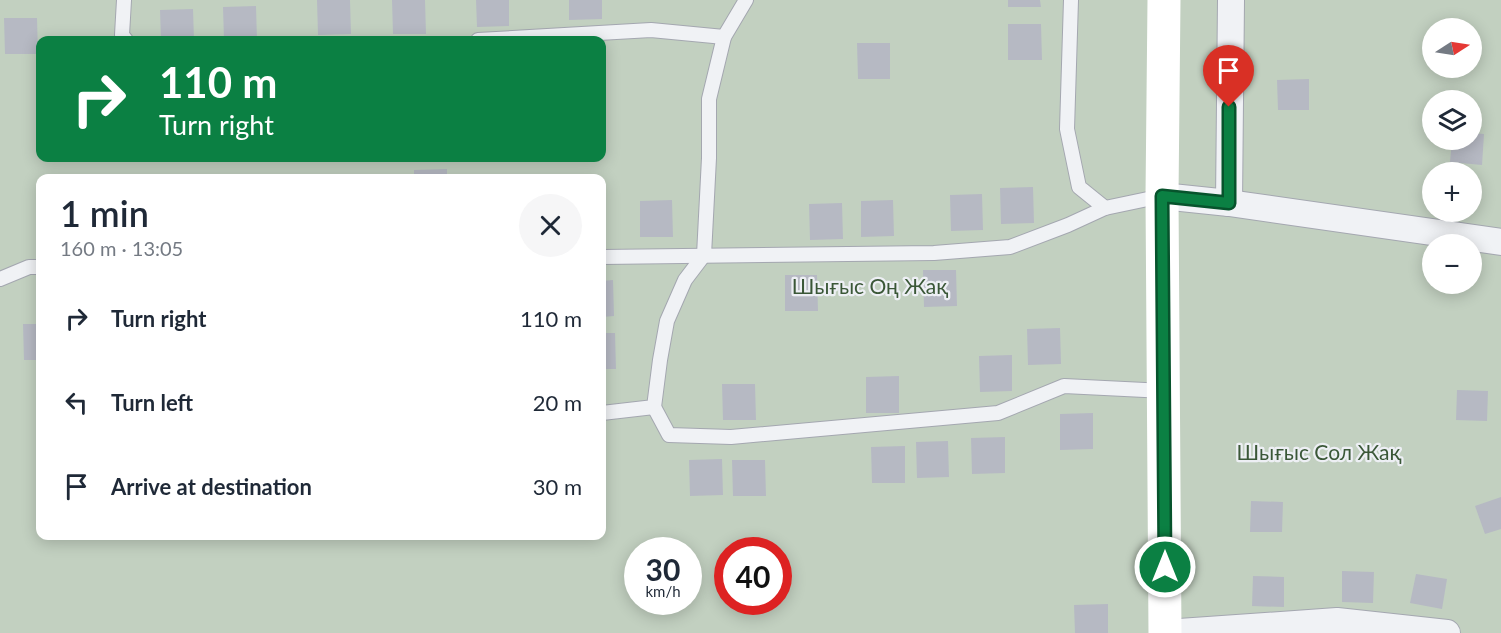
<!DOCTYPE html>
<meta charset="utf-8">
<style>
body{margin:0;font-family:Lato,sans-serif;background:#f6f6f7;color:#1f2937;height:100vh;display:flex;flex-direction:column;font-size:22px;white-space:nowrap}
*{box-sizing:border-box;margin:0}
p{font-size:20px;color:#747a83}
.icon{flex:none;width:33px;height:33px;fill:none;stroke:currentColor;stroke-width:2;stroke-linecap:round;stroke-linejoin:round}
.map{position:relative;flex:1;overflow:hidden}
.drawer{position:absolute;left:36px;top:174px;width:570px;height:366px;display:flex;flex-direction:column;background:#fff;border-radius:12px;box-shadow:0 3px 15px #0003}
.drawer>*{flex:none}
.guide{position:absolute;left:36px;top:36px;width:570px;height:126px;border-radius:12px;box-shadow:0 3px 15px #0003;background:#0b8043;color:#fff;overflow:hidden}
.needle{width:39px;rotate:78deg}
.buttons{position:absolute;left:1422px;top:18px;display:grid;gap:12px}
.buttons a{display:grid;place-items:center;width:60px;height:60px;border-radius:50%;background:#fff;box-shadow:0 3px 15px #0003;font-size:30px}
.speed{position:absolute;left:624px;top:537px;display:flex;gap:12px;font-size:30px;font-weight:700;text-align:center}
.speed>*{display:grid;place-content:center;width:78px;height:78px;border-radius:50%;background:#fff;box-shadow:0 3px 15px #0003;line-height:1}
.speed small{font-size:15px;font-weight:400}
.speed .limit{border:9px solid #d22;background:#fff;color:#111}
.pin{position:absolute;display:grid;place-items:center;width:51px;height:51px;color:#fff;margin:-62px -26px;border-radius:50% 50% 50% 0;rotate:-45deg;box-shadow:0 0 6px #0007}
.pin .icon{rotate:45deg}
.me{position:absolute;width:66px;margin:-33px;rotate:0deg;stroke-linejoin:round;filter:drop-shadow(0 0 4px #0008)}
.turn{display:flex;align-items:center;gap:21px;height:126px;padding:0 24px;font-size:27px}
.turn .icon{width:78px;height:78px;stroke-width:2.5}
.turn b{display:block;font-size:42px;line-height:51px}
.round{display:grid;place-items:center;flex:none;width:63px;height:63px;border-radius:32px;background:#f6f6f7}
.overview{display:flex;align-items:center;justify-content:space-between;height:102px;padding:0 24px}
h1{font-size:36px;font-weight:600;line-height:45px}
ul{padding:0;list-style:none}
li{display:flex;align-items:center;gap:18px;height:84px;padding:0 24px}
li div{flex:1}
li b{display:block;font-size:22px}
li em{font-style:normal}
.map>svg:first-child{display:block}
.green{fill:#c2d0c0;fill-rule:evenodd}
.building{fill:#b6b9c3}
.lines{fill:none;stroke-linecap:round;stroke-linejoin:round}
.lane-casing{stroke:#a4a7b0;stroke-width:16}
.street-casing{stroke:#a4a7b0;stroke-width:28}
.lane{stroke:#f0f2f5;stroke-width:14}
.street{stroke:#f0f2f5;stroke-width:26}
.secondary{stroke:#fff;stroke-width:33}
.route-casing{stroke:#07532c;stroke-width:15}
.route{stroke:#0b8043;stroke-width:10}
.labels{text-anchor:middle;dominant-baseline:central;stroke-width:4.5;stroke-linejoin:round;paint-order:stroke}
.park-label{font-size:21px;fill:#3a5737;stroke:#edeff4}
</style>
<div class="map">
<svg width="1501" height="633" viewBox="0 0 1501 633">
<rect width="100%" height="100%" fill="#dee0e6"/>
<path class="green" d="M0 0H1501V633H0ZM1432 28H1472V68H1432ZM40 40H602V158H40ZM1432 100H1472V140H1432ZM1432 172H1472V212H1432ZM40 178H602V536H40ZM1432 244H1472V284H1432ZM638 550H688V602H638ZM728 550H778V602H728Z"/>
<g class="building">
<path d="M317 0H350L351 34 318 35Z"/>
<path d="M392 0H425L426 34H393Z"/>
<path d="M476 0H509V26L477 27Z"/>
<path d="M569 0H602V19L569 20Z"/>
<path d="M1008 0H1040L1041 7H1008Z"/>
<path d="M256 6 257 40H224L223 7Z"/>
<path d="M193 9 194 40H161L160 10Z"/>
<path d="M4 18H37L38 54H5Z"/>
<path d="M1008 24H1041L1042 60H1008Z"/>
<path d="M857 43H890V79H858Z"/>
<path d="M1309 79V110H1278L1277 80Z"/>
<path d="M1472 133 1484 134 1482 165 1450 162 1452 140H1472Z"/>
<path d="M447 169V178H414V170Z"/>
<path d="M1033 187 1034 223 1001 224 1000 188Z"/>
<path d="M982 194 983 230 951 231 950 195Z"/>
<path d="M672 200 673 237H640V201Z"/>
<path d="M893 200 894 236 861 237V201Z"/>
<path d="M842 203 843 239 810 240 809 204Z"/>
<path d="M923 270H956L957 306 924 307Z"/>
<path d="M785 275H817L818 311H785Z"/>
<path d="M613 280 614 316 602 317V281Z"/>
<path d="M23 324H40V360H24Z"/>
<path d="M1060 328 1061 364 1028 365 1027 329Z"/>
<path d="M602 333H615L616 369H602Z"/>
<path d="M1012 355V391L980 392 979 356Z"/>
<path d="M899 376V413H866V377Z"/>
<path d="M722 384H755L756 420H723Z"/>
<path d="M1457 390 1488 391 1487 421 1456 420Z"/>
<path d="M1093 413V449L1060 450V414Z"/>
<path d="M1005 437V473L972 474 971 438Z"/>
<path d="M948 441 949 477 917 478 916 442Z"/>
<path d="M905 446V483H872L871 447Z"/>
<path d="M722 459 723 495 690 496 689 460Z"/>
<path d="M732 460H765L766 496H733Z"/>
<path d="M1501 497V529L1485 534 1475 506Z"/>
<path d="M1251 501 1283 502 1282 532H1250Z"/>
<path d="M1342 571 1374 572 1373 603 1342 602Z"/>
<path d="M1416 574 1447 579 1442 609 1410 603Z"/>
<path d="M1253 576 1284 577V607L1252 606Z"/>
<path d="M1108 604V633H1075L1074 605Z"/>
</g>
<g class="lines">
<defs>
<g id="lane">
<path d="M124 0 122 35 126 40"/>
<path d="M1071 0 1067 129 1079 187 1105 208"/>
<path d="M478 40 651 30 724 37"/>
<path d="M602 257 934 253 1010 247 1068 225 1105 208 1162 196"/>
<path d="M0 279 29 267H40"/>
<path d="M654 407 669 435 731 437 998 413 1064 386 1165 391"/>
<path d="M602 413 654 407 660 360 667 321 685 280 704 255 709 158V99L724 37 746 0"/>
</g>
<g id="street">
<path d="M1162 196 1229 203 1501 242"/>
<path d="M1229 203 1231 0"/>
<path d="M1165 633 1337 621 1447 633"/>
</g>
</defs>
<use href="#lane" class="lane-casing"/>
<use href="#street" class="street-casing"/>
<use href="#lane" class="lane"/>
<use href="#street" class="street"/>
<path class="secondary" d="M1164 0 1162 196 1165 633"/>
</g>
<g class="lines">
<defs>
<path id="route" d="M1165 567 1162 196 1229 203V107"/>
</defs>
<use href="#route" class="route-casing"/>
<use href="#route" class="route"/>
</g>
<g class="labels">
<g class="park-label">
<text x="870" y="285">Шығыс Оң Жақ</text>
<text x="1319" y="451">Шығыс Сол Жақ</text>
</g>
</g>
</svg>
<div class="buttons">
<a><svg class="needle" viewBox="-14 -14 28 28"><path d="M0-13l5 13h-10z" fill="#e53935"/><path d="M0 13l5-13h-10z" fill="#747a83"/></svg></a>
<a><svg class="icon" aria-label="layers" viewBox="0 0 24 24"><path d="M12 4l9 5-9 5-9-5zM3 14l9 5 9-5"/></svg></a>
<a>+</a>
<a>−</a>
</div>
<div class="speed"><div>30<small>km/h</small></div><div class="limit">40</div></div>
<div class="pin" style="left:1229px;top:107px;background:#d93025"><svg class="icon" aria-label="arrive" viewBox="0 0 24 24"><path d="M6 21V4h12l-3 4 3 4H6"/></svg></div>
<svg class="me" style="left:1165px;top:567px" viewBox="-20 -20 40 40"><circle r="17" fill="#0b8043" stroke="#fff" stroke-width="3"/><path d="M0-11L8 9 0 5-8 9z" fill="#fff"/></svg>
<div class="guide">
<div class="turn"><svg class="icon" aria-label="right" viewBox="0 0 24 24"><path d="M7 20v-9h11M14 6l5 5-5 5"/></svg><div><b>110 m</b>Turn right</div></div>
</div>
<section class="drawer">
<div class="overview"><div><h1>1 min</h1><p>160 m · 13:05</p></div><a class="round"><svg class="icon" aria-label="close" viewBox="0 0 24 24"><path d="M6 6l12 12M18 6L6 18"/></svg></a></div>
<ul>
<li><svg class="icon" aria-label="right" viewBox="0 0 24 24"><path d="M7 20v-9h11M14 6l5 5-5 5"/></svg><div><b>Turn right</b></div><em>110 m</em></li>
<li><svg class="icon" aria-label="left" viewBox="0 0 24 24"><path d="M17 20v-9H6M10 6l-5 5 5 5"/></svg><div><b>Turn left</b></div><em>20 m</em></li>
<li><svg class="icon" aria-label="arrive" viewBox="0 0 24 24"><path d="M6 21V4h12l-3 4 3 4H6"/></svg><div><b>Arrive at destination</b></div><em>30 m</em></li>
</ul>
</section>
</div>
